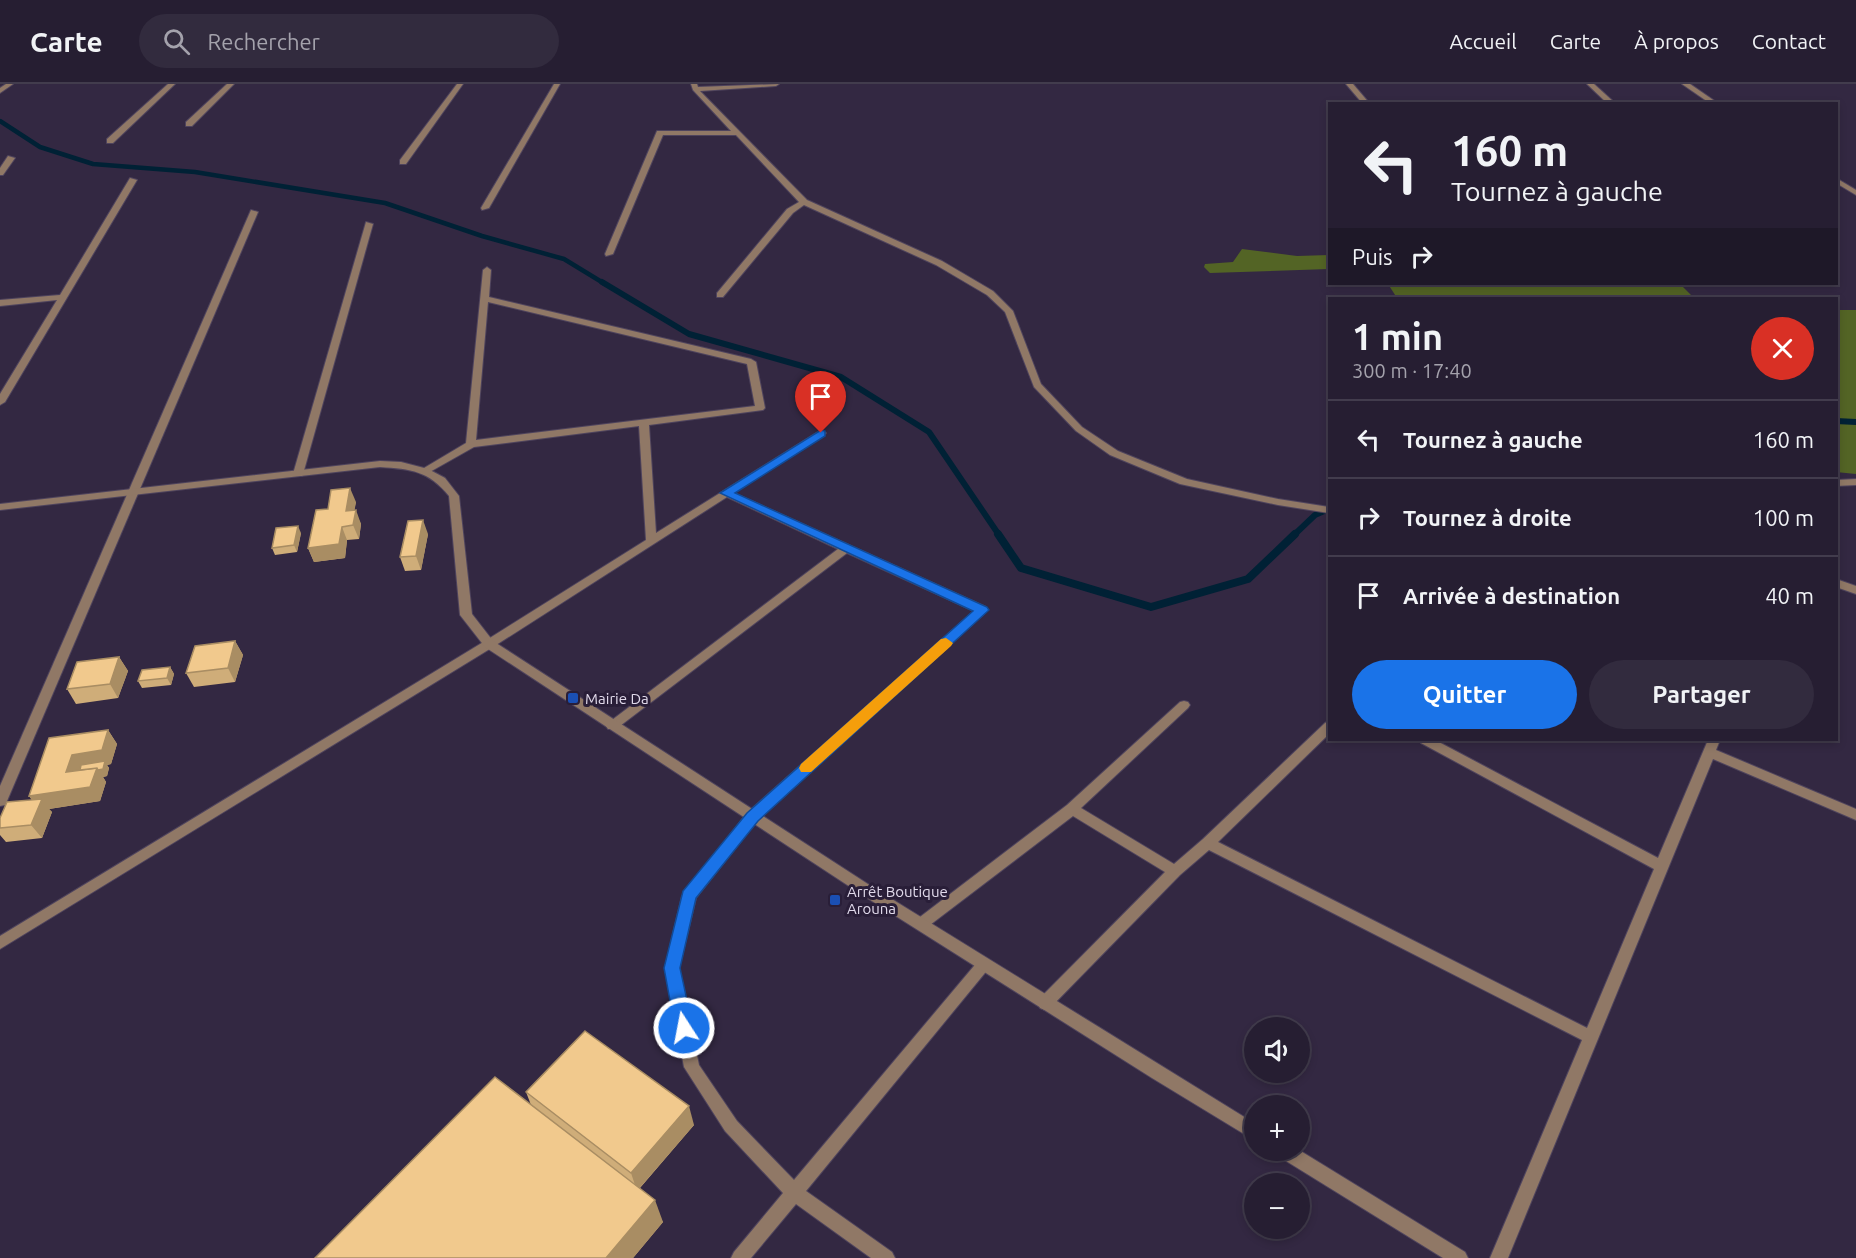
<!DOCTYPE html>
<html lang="fr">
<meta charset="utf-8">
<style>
body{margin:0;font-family:Ubuntu,sans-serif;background:#322b3e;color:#f1f3f6;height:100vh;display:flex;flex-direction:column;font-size:22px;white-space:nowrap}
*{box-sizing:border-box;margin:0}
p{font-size:20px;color:#a4a2ac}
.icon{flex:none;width:33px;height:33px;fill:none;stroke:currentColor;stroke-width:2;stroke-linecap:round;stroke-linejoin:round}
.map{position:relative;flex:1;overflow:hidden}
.sheet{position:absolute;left:1328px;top:213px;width:510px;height:444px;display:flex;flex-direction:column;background:#261e32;border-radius:0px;box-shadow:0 3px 9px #0003,0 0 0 2px #423c4d}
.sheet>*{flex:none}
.guide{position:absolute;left:1328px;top:18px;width:510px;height:183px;border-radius:0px;box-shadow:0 3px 9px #0003,0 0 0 2px #423c4d;background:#261e32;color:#f1f3f6;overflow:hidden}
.buttons{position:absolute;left:1244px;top:933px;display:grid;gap:12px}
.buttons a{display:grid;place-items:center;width:66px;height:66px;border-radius:50%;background:#261e32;box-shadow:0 3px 9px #0003,0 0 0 2px #423c4d;font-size:30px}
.pin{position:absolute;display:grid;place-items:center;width:51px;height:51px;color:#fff;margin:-62px -26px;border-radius:50% 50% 50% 0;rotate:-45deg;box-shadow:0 0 6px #0007}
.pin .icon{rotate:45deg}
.me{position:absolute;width:66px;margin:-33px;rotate:349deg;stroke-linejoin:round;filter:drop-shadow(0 0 4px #0008)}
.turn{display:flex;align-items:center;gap:21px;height:126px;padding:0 24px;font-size:27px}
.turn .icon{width:78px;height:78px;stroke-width:2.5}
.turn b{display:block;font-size:42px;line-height:51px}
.then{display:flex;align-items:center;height:57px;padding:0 24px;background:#0003;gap:12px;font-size:22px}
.round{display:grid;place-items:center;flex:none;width:63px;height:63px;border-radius:32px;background:#322b3e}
.overview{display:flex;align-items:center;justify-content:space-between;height:102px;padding:0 24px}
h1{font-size:36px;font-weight:700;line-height:45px}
.action{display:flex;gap:12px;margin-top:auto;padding:12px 24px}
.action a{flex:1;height:69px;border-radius:36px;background:#1a73e8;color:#fff;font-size:24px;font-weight:700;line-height:69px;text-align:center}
.action a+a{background:#322b3e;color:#f1f3f6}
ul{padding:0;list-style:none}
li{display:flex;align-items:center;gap:18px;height:78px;padding:0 24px;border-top:2px solid #423c4d}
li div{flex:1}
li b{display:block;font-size:22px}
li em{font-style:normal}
header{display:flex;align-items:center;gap:36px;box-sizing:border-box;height:84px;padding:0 30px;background:#261e32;border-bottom:2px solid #423c4d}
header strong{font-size:28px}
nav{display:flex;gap:33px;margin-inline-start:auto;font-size:21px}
.search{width:420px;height:54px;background:#322b3e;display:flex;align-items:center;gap:15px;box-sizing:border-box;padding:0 21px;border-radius:33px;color:#a4a2ac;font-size:22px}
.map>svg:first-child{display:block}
.forest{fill:#536425}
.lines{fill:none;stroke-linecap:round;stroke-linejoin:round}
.stream-far2{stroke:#002135;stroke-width:4.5}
.stream-far1{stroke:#002135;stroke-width:6}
.stream{stroke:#002135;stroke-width:8}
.service-casing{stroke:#4f445d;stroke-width:2}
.minor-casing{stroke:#4f445d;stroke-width:2}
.tertiary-casing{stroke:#4f445d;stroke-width:2}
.service{fill:#907866;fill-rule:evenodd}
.minor{fill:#907866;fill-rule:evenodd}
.tertiary{fill:#907866;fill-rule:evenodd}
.wall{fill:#cfad79}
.shaded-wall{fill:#a98d63}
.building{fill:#f1c98d;stroke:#a98d63;stroke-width:1.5}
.route{fill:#1a73e8;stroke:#114b97;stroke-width:1.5}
.slow{fill:#f59e0b}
.transit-dot{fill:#1a4fb4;stroke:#291e38;stroke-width:2}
.labels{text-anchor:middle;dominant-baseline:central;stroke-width:6;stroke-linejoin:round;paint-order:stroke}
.poi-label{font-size:15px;fill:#e1daeb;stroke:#291e38;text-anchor:start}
</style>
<header>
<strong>Carte</strong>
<div class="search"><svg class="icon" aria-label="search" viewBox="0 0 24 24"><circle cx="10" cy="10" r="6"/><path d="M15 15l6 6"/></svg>Rechercher</div>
<nav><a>Accueil</a><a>Carte</a><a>À propos</a><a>Contact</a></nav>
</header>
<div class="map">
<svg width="1856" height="1174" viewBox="0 0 1856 1174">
<rect width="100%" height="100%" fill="#332842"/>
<g class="forest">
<path d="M1242 165 1297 172 1329 171V185L1210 189 1204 183 1205 180 1233 178Z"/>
<path d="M1388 200H1680L1694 214H1397Z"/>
<path d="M1836 226H1856V390L1836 388Z"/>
</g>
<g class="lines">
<path class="stream-far2" d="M0 37 40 63 93 80 195 88 385 119 482 152 564 175 605 200"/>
<g class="stream-far1">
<path d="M602 198 689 250 841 293 929 348 999 451"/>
<path d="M1836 337 1856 338"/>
<path d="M1294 451 1315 431 1329 425"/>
</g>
<path class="stream" d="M998 450 1021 484 1151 523 1248 495 1295 450"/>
<defs>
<path id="service" d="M1587 0H1594L1616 20H1608Z"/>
<g id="minor">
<path d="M6 0H13L0 9V4Z"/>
<path d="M168 0H175L113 59H107V55Z"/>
<path d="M227 0H234L192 42H186V38Z"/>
<path d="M457 0H463L406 80H400V76Z"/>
<path d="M554 0H560L489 124 482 126 481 124Z"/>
<path d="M691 0H697L698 3 779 0 776 2 700 7 807 116 942 177 993 207 1013 227 1041 300 1082 343 1118 367 1187 395 1278 415 1329 423V429L1278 421 1180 400 1110 371 1076 347 1034 303 1005 228 987 211 936 181 804 121 793 129 723 213H717V209L787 125 799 118 736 51H663L613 170 606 172 605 170 657 47H731L693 6Z"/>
<path d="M1346 0H1353L1370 20H1363Z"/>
<path d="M1682 0H1690L1719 20H1711Z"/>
<path d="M8 72 15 74 3 91H0V84Z"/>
<path d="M130 94 137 96 5 318 0 321V310L57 216 0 222V216L60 211Z"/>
<path d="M1836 94 1856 106V111L1836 99Z"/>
<path d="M251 126 258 128 7 717 5 721 0 722V702Z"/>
<path d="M366 138 373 140 303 390 302 392H294L293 390Z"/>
<path d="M487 183 491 186 489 213 751 275 756 278 765 324 763 326 649 341 656 449 821 346 826 349 824 351 734 409 986 523 988 526 757 737 696 814 679 884 699 981 737 1037 794 1096 979 876 984 874 989 876 991 880 989 884 806 1107 892 1168 895 1174H871L796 1120 751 1174H731L734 1168 783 1109 725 1047 684 983 665 884 682 812 747 729 974 527 847 469 616 645H608L606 642 608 639 838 465 727 413 493 563 0 865V852L485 557 646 456 639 342 474 363 428 389 424 390 419 387 466 359 483 186ZM488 218 747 280 755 322 476 356Z"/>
<path d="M1856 395V401L1836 402V396Z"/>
<path d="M1836 495 1856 502V510L1836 503Z"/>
<path d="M1184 617 1188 618 1190 621 1188 624 1081 724 1174 780 1203 755 1325 639 1329 637V650L1218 758 1587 944 1654 785 1421 659 1419 656H1435L1658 774 1708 656H1720L1716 666 1856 725V736L1713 675 1508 1174H1490L1582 956 1209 766 1180 791 1050 924 1045 926 1040 924 1038 919 1040 914 1165 788 1073 732 926 844 921 846 916 844 914 840 916 836 1067 721 1180 618Z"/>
</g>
<g id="tertiary">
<path d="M380 377 401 378 428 385 445 394 459 412 472 530 493 557 874 804 1254 1039V1056L1152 994 864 812 485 563 460 531 449 412C429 387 411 385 380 383L0 426V420Z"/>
<path d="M1276 1066H1299L1465 1168 1468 1174H1443L1278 1072Z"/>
</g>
</defs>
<use href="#service" class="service-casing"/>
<use href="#minor" class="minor-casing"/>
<use href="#tertiary" class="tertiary-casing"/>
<use href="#service" class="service"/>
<use href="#minor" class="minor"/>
<use href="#tertiary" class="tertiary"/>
</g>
<g class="wall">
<path d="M356 418 354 426 361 440 359 455 347 456 345 474 314 478 308 464 328 425Z"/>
<path d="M301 449 297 468 275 471 272 464Z"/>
<path d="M428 450 421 486 405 487 400 473Z"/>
<path d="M235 557 243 571 235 598 194 603 186 589Z"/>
<path d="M119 573 128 587 118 614 76 620 67 605Z"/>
<path d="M170 583 174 590 171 601 142 604 138 597Z"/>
<path d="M108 646 117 660 111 680 107 681 109 684 107 692 103 693 106 698 100 717 49 725 52 728 42 754 6 758 0 751V734L32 716 29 712Z"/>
<path d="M526 1008 694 1041 640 1104 663 1138 633 1174H315L531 1021Z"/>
</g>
<g class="shaded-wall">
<path d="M350 404 356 418 352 441 346 427Z"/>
<path d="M356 426 361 440 359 455 353 441Z"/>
<path d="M423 436 428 450 421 486 416 472Z"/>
<path d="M298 442 301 449 297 468 294 461Z"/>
<path d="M342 443 347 456 345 474 314 478 308 464Z"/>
<path d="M235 557 243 571 235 598 228 584Z"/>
<path d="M119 573 128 587 118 614 110 600Z"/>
<path d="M170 583 174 590 171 601 167 594Z"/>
<path d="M108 646 117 660 111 680 107 681 109 684 107 692 103 693 106 698 100 717 49 725 52 728 42 754 31 741 38 724 29 712 66 688 72 671Z"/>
<path d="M689 1022 694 1041 637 1107 631 1089Z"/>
<path d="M655 1116 663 1138 633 1174H606Z"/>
</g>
<g class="building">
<path d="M350 404 346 427 356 426 353 441 342 443 339 460 308 464 316 426 328 425 331 406Z"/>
<path d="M423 436 416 472 400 473 408 437Z"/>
<path d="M298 442 294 461 272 464 276 444Z"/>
<path d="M235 557 228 584 186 589 195 562Z"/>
<path d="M119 573 110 600 67 605 77 578Z"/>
<path d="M170 583 167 594 138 597 142 586Z"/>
<path d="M108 646 102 666 72 671 66 688 97 684 90 703 29 712 49 654Z"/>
<path d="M105 677 103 685 98 686 97 684 80 686 81 681Z"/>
<path d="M42 715 31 741 0 744V734L7 718Z"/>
<path d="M585 947 689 1022 631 1089 526 1008Z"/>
<path d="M495 993 655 1116 606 1174H315Z"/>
</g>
<path class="route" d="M821 346 825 347V352L735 409 987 523 989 526 758 737 696 814 680 884 693 944 690 949 684 952 678 949 675 944 664 884 683 807 747 729 973 527 720 409Z"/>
<path class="slow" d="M946 554 953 559 951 562 811 688H801L799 684 801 680 941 555Z"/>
<g class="transit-dot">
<rect x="567" y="608" width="12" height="12" rx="3"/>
<rect x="829" y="810" width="12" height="12" rx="3"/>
</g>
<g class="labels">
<g class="poi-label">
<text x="585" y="614">Mairie Da</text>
<text x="847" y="807">Arrêt Boutique<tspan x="847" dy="17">Arouna</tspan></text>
</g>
</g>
</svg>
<div class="buttons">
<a><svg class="icon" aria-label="sound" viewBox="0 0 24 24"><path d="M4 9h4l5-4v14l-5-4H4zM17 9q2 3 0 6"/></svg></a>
<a>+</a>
<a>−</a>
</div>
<div class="pin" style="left:821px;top:349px;background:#d93025"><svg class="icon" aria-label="arrive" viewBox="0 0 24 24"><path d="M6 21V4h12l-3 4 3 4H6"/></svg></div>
<svg class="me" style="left:684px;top:944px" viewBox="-20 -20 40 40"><circle r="17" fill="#1a73e8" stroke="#fff" stroke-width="3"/><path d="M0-11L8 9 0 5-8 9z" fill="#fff"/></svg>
<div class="guide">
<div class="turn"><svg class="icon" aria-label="left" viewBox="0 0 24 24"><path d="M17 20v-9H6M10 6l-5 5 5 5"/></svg><div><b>160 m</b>Tournez à gauche</div></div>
<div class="then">Puis<svg class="icon" aria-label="right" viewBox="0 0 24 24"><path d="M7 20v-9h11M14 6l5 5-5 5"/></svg></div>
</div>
<section class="sheet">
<div class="overview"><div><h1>1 min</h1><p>300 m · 17:40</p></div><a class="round" style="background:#d93025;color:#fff"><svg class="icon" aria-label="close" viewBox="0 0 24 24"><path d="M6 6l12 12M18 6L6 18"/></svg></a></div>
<ul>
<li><svg class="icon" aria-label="left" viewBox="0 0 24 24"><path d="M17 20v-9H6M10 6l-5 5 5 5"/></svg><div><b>Tournez à gauche</b></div><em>160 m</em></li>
<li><svg class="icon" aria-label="right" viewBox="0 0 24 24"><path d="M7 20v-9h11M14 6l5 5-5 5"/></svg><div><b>Tournez à droite</b></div><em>100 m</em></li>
<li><svg class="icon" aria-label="arrive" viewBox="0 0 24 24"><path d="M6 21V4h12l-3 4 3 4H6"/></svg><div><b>Arrivée à destination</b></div><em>40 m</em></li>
</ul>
<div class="action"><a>Quitter</a><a>Partager</a></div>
</section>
</div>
